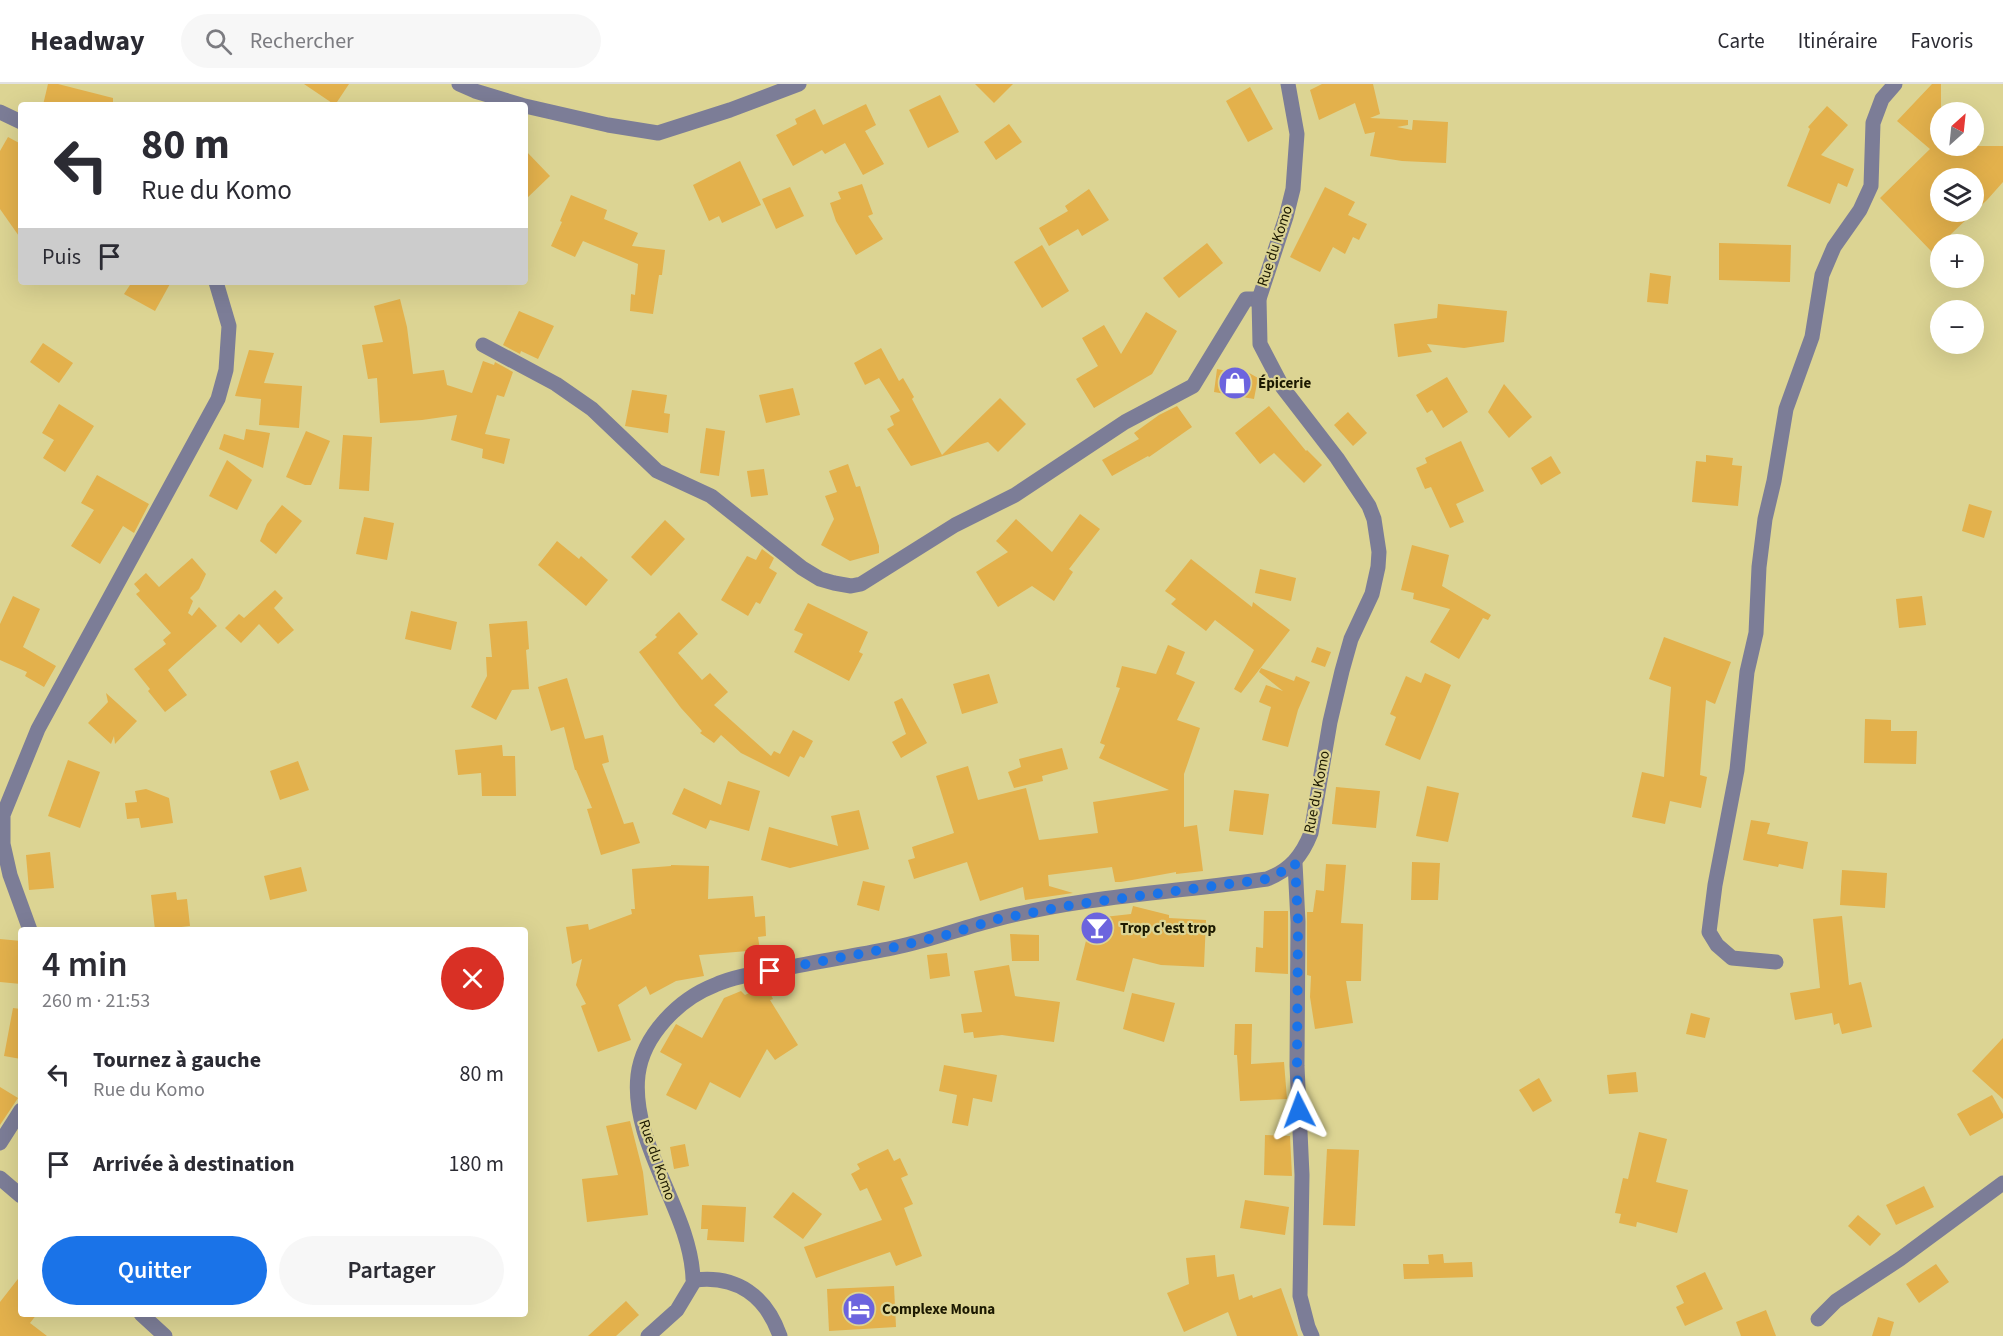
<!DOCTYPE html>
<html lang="fr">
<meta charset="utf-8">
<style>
body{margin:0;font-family:"Source Sans 3",sans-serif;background:#f7f7f7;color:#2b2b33;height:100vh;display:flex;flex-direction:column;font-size:22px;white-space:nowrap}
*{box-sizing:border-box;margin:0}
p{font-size:20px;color:#7c7c81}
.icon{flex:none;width:33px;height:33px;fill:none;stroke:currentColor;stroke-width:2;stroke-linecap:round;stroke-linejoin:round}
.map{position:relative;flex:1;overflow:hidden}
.side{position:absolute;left:18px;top:843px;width:510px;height:390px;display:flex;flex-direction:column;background:#fff;border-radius:6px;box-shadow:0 6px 24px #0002}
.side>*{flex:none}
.hud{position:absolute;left:18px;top:18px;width:510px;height:183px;border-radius:6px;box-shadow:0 6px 24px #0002;background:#fff;color:#2b2b33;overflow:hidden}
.needle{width:39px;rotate:27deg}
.buttons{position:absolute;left:1930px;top:18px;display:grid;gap:12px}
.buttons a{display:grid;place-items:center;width:54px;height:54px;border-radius:50%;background:#fff;box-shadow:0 6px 24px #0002;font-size:30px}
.pin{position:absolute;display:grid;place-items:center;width:51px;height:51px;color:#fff;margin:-26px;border-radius:12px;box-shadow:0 3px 9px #0006}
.me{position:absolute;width:66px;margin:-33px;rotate:357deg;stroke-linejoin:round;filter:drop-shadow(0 0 4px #0008)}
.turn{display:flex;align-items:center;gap:21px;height:126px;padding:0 24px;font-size:27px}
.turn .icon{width:78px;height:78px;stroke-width:2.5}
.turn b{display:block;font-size:42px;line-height:51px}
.then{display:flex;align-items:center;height:57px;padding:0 24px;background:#0003;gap:12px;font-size:22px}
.round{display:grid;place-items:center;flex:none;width:63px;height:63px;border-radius:32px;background:#f7f7f7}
.head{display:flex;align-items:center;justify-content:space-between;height:102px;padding:0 24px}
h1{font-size:36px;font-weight:600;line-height:45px}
.action{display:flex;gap:12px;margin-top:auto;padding:12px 24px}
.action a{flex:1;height:69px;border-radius:36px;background:#1a73e8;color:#fff;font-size:24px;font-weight:600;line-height:69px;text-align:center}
.action a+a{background:#f7f7f7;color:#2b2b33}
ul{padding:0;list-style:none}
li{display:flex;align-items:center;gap:18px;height:90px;padding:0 24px}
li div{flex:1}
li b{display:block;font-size:22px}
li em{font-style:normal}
header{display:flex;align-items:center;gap:36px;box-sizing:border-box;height:84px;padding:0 30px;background:#fff;border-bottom:2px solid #e1e1e2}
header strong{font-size:28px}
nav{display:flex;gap:33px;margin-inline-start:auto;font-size:21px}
.search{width:420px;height:54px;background:#f7f7f7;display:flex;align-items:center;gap:15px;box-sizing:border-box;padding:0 21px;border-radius:33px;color:#7c7c81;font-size:22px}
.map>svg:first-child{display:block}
.building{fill:#e3b14c;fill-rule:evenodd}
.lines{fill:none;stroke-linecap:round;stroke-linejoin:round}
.minor{stroke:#7c7d97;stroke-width:15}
.route{stroke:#1a73e8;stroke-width:10;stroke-dasharray:0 18}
.labels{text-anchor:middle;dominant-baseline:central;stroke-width:4.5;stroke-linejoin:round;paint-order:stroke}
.street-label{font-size:15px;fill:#1c1901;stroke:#dcd493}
.poi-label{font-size:15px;font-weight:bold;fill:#1c1901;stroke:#dcd493;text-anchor:start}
</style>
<header>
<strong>Headway</strong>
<div class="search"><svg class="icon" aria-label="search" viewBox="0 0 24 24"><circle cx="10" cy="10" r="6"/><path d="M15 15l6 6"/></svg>Rechercher</div>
<nav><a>Carte</a><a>Itinéraire</a><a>Favoris</a></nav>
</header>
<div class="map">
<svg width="2003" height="1252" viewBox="0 0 2003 1252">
<rect width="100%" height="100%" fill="#dcd493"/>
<g class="building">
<path d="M48 0H58L113 14V21H43Z"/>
<path d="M304 0H349L335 21Z"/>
<path d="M975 0H1013L994 19Z"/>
<path d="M1322 0H1373L1380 30 1370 34 1408 36V41L1397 43 1412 46 1413 36 1448 38 1446 79 1402 77 1370 72 1375 48 1365 50 1355 19 1319 36 1310 6Z"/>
<path d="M1932 0H1941V62H2003V98L1987 116 1932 168 1880 114 1930 65 1897 37ZM1941 94H1974V128H1941Z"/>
<path d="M1250 3 1273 45 1248 58 1226 17Z"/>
<path d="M940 11 959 48 928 64 909 26Z"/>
<path d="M866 20 876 41 865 47 884 80 863 91 845 59 825 70 822 66 793 82 776 51 797 40 795 35 815 25 823 41Z"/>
<path d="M1827 22 1848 41 1821 71 1854 85 1847 103 1838 99 1830 120 1787 102 1810 45 1808 43Z"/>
<path d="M1009 40 1022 58 996 76 984 58Z"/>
<path d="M8 53 21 60V155L0 125V67Z"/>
<path d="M525 66 550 92 525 116Z"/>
<path d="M740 77 761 121 722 139 719 132 709 137 693 101Z"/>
<path d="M862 100 873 130 868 132 883 155 856 171 836 137 830 119 841 115 838 108Z"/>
<path d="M790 103 804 132 776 145 762 115Z"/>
<path d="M1325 103 1355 118 1348 131 1367 140 1359 156 1353 153 1345 170 1333 163 1320 188 1290 173Z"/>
<path d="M1089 105 1109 136 1082 152 1078 145 1049 162 1039 144 1068 127 1065 122Z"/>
<path d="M571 111 607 126 604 135 638 149 632 162 665 166 662 191H659L653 230 630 227 631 210 635 211 638 180 583 157 575 173 551 162 562 138 560 137Z"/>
<path d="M1207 159 1223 179 1179 214 1163 194Z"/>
<path d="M1719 159 1791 161 1790 198 1719 196Z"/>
<path d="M1042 161 1069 207 1042 224 1014 178Z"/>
<path d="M1650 189 1671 192 1668 220 1647 218Z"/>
<path d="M132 198H171L155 227 124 210Z"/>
<path d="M400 215 407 243 413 290 444 286 447 301 472 309 483 277 494 281 495 278 513 288 504 313 497 311 485 350 510 355 504 380 482 374 483 365 451 356 457 331 422 336 380 339 377 294 368 295 362 261 383 258 374 222Z"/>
<path d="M1438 220 1507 227 1504 258 1464 264 1427 260 1432 268 1398 273 1394 240 1437 234Z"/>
<path d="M519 227 554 242 538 275 521 267 520 270 503 261Z"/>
<path d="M1146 228 1177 247 1152 290 1094 324 1076 295 1098 282 1082 254 1104 241 1121 270Z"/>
<path d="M43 259 73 279 59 299 30 278Z"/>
<path d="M881 264 899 297 903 294 914 313 912 315 942 371 1000 314 1026 340 998 368 988 358 911 382 887 345 894 341 890 332 900 327 879 294 865 301 854 279Z"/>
<path d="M249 266 274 269 264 299 302 302 299 344 259 341 261 315 235 312Z"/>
<path d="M1237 282 1258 294 1254 315 1214 308 1217 285 1237 289Z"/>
<path d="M1447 293 1468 328 1443 344 1432 326 1427 329 1416 311Z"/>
<path d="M1504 300 1532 333 1509 354 1488 328Z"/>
<path d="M793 304 800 331 766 339 759 311Z"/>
<path d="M632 306 667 311 664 329 670 330 668 349 625 342Z"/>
<path d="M59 320 94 342 65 388 43 374 54 356 42 349Z"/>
<path d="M1177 322 1192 343 1149 373 1148 372 1112 392 1102 376 1139 355 1134 349 1159 331Z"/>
<path d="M1269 322 1306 367 1307 366 1322 381 1304 399 1274 369 1260 380 1235 349Z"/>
<path d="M1348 328 1367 349 1353 362 1334 341Z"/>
<path d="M706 344 725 347 719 392 700 389Z"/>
<path d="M246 345 270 349 263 384 219 365 224 350 244 356Z"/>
<path d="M306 347 330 357 311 401H305L286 393Z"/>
<path d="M343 351 372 353 369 407 339 405Z"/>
<path d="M1461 357 1484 407 1456 420 1464 438 1450 444 1431 403 1425 405 1416 384 1427 379 1425 374Z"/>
<path d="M1706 371 1733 374 1732 381 1742 382 1738 422 1692 418 1696 377 1706 378Z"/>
<path d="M1551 372 1561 389 1541 401 1531 384Z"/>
<path d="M227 376 252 396 237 426 209 412Z"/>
<path d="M848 380 856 403 860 402 879 462V469L850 477 821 461 834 435 825 412 837 408 829 387Z"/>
<path d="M764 385 768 411 751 413 747 387Z"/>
<path d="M97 391 149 420 134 449 123 442 100 480 71 462 94 426 81 419Z"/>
<path d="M1969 420 1992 427 1984 454 1962 447Z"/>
<path d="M282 421 302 437 276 470 260 457 267 440Z"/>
<path d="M1080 430 1100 445 1069 485 1073 488 1054 517 1032 502 998 523 976 488 1008 468 996 457 1016 435 1052 468Z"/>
<path d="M364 433 394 439 387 476 356 470Z"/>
<path d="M665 436 685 455 651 492 631 473Z"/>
<path d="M557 457 579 475 581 472 608 496 586 522 538 481Z"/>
<path d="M1412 461 1449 471 1442 502 1491 531 1488 536 1483 534 1459 575 1430 558 1450 525 1413 515 1414 509 1401 506Z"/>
<path d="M762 465 774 474 769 484 777 489 760 520 756 518 748 532 721 516 747 472 756 476Z"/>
<path d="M192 474 206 490 199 505 190 514 193 517 188 529 192 532 199 523 217 542 168 586 187 611 165 628 148 607 150 605 134 585 166 560 163 556 171 549 136 510 140 507 134 500 146 489 159 503Z"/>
<path d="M1191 475 1252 523 1253 518 1290 546 1241 609 1234 605 1254 566 1215 536 1206 547 1171 520 1176 515 1165 507Z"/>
<path d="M1260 485 1296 494 1291 517 1255 509Z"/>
<path d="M275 506 283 514 274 524 294 546 278 560 259 540 241 559 225 544 239 530 244 534Z"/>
<path d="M13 512 40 525 23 563 56 582 44 603 25 592 27 588 0 576V540Z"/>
<path d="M1922 512 1926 541 1899 544 1896 515Z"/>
<path d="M808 519 868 548 859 568 863 570 849 597 794 568 803 550 794 546Z"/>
<path d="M411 527 457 538 451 566 405 555Z"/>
<path d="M679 528 698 550 678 569 702 596 710 589 728 608 714 621 771 672 774 667 780 670 793 646 813 657 804 674 800 672 789 693 741 669 721 651 714 659 700 649 702 647 681 624 639 568 657 553 655 551Z"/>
<path d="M527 537 529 565 526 566 529 605 512 606 496 636 471 623 487 592 486 573H492L489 540Z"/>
<path d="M1664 553 1731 578 1715 620 1706 616 1700 691 1707 693 1701 724 1670 717 1665 740 1632 733 1642 688 1664 693 1671 603 1649 595Z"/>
<path d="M1168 561 1185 568 1176 590 1195 598 1177 636 1200 644 1184 690V743L1197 741 1203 787 1176 790V788L1121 798H1115L1112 783 1048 791 1049 802 1073 809 1025 816 1023 803 980 817 967 778 914 795 908 776 915 774 912 763 954 749 936 692 968 682 978 716 1026 704 1039 756 1098 749 1093 718 1169 706 1099 674 1105 661 1100 659 1120 604 1116 603 1122 582 1156 590Z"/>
<path d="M1317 563 1331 568 1325 583 1311 578Z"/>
<path d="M1261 584 1294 597 1296 592 1310 598 1298 626 1288 663 1262 656 1271 623 1259 618 1266 601 1283 607 1259 588Z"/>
<path d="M1425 589 1451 601 1420 676 1385 661 1396 633 1390 630 1406 592 1421 599Z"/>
<path d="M989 590 998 619 962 630 953 600Z"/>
<path d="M567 594 585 655 603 651 609 678 602 680 624 740 633 738 640 759 601 771 587 725 592 724 576 686H575L564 643 551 647 538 603Z"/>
<path d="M106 609 137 637 115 660 114 652 111 660 88 639 108 618Z"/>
<path d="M902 614 927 659 901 674 892 658 906 650 894 618Z"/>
<path d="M1865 635 1891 636V647H1917L1916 680 1864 679Z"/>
<path d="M502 661 503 672H515L516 712H482L481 689 458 691 455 666Z"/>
<path d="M1062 664 1068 685 1042 692 1043 697 1014 704 1008 688 1021 683 1019 675Z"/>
<path d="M68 676 100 688 80 744 48 732Z"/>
<path d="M298 677 309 706 280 716 270 687Z"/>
<path d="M728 697 760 707 749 747 710 736 706 745 672 730 684 704 721 721Z"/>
<path d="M1427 702 1459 709 1448 758 1416 752Z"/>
<path d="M1336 703 1380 707 1376 744 1332 740Z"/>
<path d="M146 705 169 714 173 739 141 744 139 734 127 735 125 719 137 718 135 707Z"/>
<path d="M1234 706 1269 710 1263 751 1229 747Z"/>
<path d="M859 726 869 765 790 784 761 776 769 743 838 762 831 732Z"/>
<path d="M1751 736 1770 739 1767 750 1808 758 1803 785 1779 780 1778 783 1743 776Z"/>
<path d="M50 768 54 804 29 806 26 771Z"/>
<path d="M1412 778 1440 779 1438 816H1411Z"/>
<path d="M1326 780 1346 781 1341 839 1363 840 1361 897H1346L1353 939 1315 945 1310 913 1311 892 1307 891V828H1313L1316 806 1324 807Z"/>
<path d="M671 781 709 782 708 815 753 812 755 833 765 832 766 852 758 853 760 866 699 871 704 892 676 897 650 911 646 902 618 921 631 956 598 968 581 922 586 920 576 901 582 875 572 880 566 843 588 840 589 846 632 830 631 825H635L632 785 671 782Z"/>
<path d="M301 783 307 807 270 816 264 792Z"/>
<path d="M1842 786 1887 789 1885 824 1840 821Z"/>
<path d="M863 797 885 802 879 827 857 821Z"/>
<path d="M176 808 177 816 187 815 190 842 155 846 151 811Z"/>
<path d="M1133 822 1169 831V834L1206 836 1204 883 1161 881 1133 874 1124 908 1076 896 1088 849 1086 835 1131 830Z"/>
<path d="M1264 827H1288V890L1255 888 1256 863 1263 864Z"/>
<path d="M1842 832 1849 901 1861 898 1872 943 1842 950 1839 939 1834 941 1832 929 1795 936 1790 909 1820 904 1813 835Z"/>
<path d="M1010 850 1039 851V877H1012Z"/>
<path d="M0 855 21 857V900L0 898Z"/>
<path d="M947 869 950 892 930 895 927 871Z"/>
<path d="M1009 881 1015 912 1060 918 1054 958 1002 951 974 954 973 948 964 949 961 930 982 928 974 887Z"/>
<path d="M766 901 773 915 770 916 798 961 775 976 767 965 740 1014 710 998 696 1026 666 1011 682 980 660 968 676 940 702 954 724 914 741 907 745 911Z"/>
<path d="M1132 909 1175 919 1164 958 1123 945Z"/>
<path d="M13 924 21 925V975L4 972Z"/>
<path d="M1691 929 1710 934 1705 954 1686 950Z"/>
<path d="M1235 940H1252L1251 980 1284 978 1287 1015 1240 1017 1237 971H1234Z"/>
<path d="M2003 954V1015L1972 987Z"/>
<path d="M944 981 997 991 992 1018 973 1014 968 1042 952 1039 957 1011 939 1007Z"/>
<path d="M1636 988 1638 1008 1609 1010 1607 991Z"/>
<path d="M1539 994 1552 1017 1533 1028 1519 1006Z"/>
<path d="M0 1003 18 1014 0 1041Z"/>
<path d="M1992 1011 2003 1030V1034L1970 1052 1957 1030Z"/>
<path d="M630 1037 643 1088 648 1131 587 1138 582 1095 618 1091 606 1042Z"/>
<path d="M1639 1048 1667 1055 1656 1098 1688 1106 1677 1149 1637 1138 1636 1143 1619 1139 1621 1130 1615 1129 1623 1094 1628 1095Z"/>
<path d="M1265 1051 1290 1052 1292 1092 1264 1091Z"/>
<path d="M685 1060 689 1082 674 1085 670 1063Z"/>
<path d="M888 1065 894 1077 900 1074 908 1091 901 1094 913 1120 904 1124 922 1172 896 1182 890 1168 816 1194 804 1163 882 1136 867 1104 860 1107 851 1090 860 1085 857 1080Z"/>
<path d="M1327 1065 1359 1066 1355 1142 1323 1141Z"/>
<path d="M1924 1102 1934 1123 1896 1141 1886 1121Z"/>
<path d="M793 1108 822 1130 803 1155 773 1133Z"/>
<path d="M1245 1116 1289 1123 1285 1151 1240 1144Z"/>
<path d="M702 1121 746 1123 744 1158 707 1156 708 1145H701Z"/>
<path d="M1858 1131 1881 1150 1870 1162 1848 1142Z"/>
<path d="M1443 1170 1444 1179 1472 1178 1473 1193 1404 1195 1403 1180H1429L1428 1171Z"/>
<path d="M1215 1171 1217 1193 1234 1190 1239 1216 1252 1211 1253 1214 1281 1204 1298 1252H1237L1228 1228 1184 1248 1167 1209 1189 1200 1186 1174Z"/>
<path d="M1936 1180 1949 1198 1919 1219 1906 1200Z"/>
<path d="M1705 1188 1723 1225 1685 1242 1676 1223 1684 1219 1676 1202Z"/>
<path d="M21 1191V1230H37L30 1239 47 1252H0V1218Z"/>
<path d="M894 1202 896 1243 829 1247 827 1205Z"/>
<path d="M626 1217 639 1231 616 1252H588Z"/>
<path d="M1766 1226 1776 1252H1741L1736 1238Z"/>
<path d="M1878 1233 1894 1238 1890 1252H1872Z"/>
</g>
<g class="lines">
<g class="minor">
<path d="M459 0 475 7 521 21"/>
<path d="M525 22 608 41 658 49 730 26 799 0"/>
<path d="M0 28 21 38"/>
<path d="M483 261 556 300 592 325 657 387 711 412 802 484 820 495 834 499 851 502 861 500 955 441 1015 411 1125 338 1193 302 1246 215H1259"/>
<path d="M1295 779 1298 838 1297 982 1302 1091 1300 1212 1308 1243 1312 1252"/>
<path d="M30 846 10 791 3 760V731L38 645 218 315 226 286 229 242 216 198"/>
<path d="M1776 878 1732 874 1717 861 1709 848 1715 801 1737 686 1747 588 1756 549 1759 483 1765 435 1774 397 1786 325 1812 253 1822 191 1834 163 1860 126 1871 102 1873 39 1882 15 1895 0"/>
<path d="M0 1059 21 1026"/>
<path d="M0 1094 21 1112"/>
<path d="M695 1196C737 1191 766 1212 780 1252"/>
<path d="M141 1230 165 1252"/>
<path d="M1818 1235 1836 1217 1900 1175 2003 1099"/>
<path d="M648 1252 677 1226 695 1196 693 1195C691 1127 630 1061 638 991 643 951 679 915 715 901 735 892 759 889 781 885 816 878 852 872 888 865 925 858 961 844 997 835 1085 812 1178 808 1267 795 1290 786 1302 772 1311 749L1330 638 1342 587 1351 555 1372 510 1378 483 1379 468 1374 435 1369 422 1337 374 1283 304 1260 260 1259 215 1286 133 1293 105 1297 50 1288 0"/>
</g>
</g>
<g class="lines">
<path class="route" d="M770 887 891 864 946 851 998 835 1078 820 1267 795 1278 790 1295 779 1298 838 1297 982 1299 1026"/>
</g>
<defs>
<symbol id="shop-disc" viewBox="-11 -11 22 22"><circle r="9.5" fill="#6c64de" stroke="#dcd493"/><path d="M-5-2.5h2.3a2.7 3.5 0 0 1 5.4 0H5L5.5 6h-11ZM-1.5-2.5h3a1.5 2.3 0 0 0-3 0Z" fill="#fff"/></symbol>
<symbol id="bar-disc" viewBox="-11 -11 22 22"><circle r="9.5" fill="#6c64de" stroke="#dcd493"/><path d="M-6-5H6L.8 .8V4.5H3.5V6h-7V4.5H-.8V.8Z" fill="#fff"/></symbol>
<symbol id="hotel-disc" viewBox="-11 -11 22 22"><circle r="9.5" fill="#6c64de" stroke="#dcd493"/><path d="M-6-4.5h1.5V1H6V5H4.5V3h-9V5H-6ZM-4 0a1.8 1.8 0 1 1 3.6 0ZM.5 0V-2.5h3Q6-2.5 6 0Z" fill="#fff"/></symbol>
</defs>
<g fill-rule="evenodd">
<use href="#shop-disc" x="1216" y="280" width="38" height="38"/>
<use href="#bar-disc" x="1078" y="825" width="38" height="38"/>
<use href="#hotel-disc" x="840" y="1206" width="38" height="38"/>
</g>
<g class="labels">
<g class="street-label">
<text transform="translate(1275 162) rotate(-72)">Rue du Komo</text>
<text transform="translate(1317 708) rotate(-79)">Rue du Komo</text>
<text transform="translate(657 1076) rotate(71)">Rue du Komo</text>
</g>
<g class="poi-label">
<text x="1258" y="299">Épicerie</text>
<text x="1120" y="844">Trop c'est trop</text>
<text x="882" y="1225">Complexe Mouna</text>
</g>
</g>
</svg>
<div class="buttons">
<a><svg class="needle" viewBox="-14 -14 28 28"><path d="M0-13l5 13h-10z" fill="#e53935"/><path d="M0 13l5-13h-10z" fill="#7c7c81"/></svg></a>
<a><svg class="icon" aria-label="layers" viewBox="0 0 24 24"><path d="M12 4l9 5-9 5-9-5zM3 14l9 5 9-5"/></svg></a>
<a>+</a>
<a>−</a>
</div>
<div class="pin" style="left:770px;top:887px;background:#d93025"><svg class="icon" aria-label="arrive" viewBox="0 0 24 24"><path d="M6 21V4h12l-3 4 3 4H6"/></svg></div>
<svg class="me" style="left:1299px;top:1026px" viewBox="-20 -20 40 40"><path d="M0-17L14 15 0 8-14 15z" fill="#1a73e8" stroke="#fff" stroke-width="4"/></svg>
<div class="hud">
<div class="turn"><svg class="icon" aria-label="left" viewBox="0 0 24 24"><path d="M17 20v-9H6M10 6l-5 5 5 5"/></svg><div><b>80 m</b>Rue du Komo</div></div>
<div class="then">Puis<svg class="icon" aria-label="arrive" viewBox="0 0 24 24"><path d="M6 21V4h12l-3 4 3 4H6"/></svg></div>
</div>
<section class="side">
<div class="head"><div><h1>4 min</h1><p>260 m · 21:53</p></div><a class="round" style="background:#d93025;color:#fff"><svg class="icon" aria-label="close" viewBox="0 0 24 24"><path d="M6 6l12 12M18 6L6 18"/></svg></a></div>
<ul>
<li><svg class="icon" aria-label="left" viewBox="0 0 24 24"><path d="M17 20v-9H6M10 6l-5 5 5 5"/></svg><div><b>Tournez à gauche</b><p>Rue du Komo</p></div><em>80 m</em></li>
<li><svg class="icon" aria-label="arrive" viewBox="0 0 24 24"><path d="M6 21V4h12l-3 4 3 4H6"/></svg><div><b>Arrivée à destination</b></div><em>180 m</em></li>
</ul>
<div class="action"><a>Quitter</a><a>Partager</a></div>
</section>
</div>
